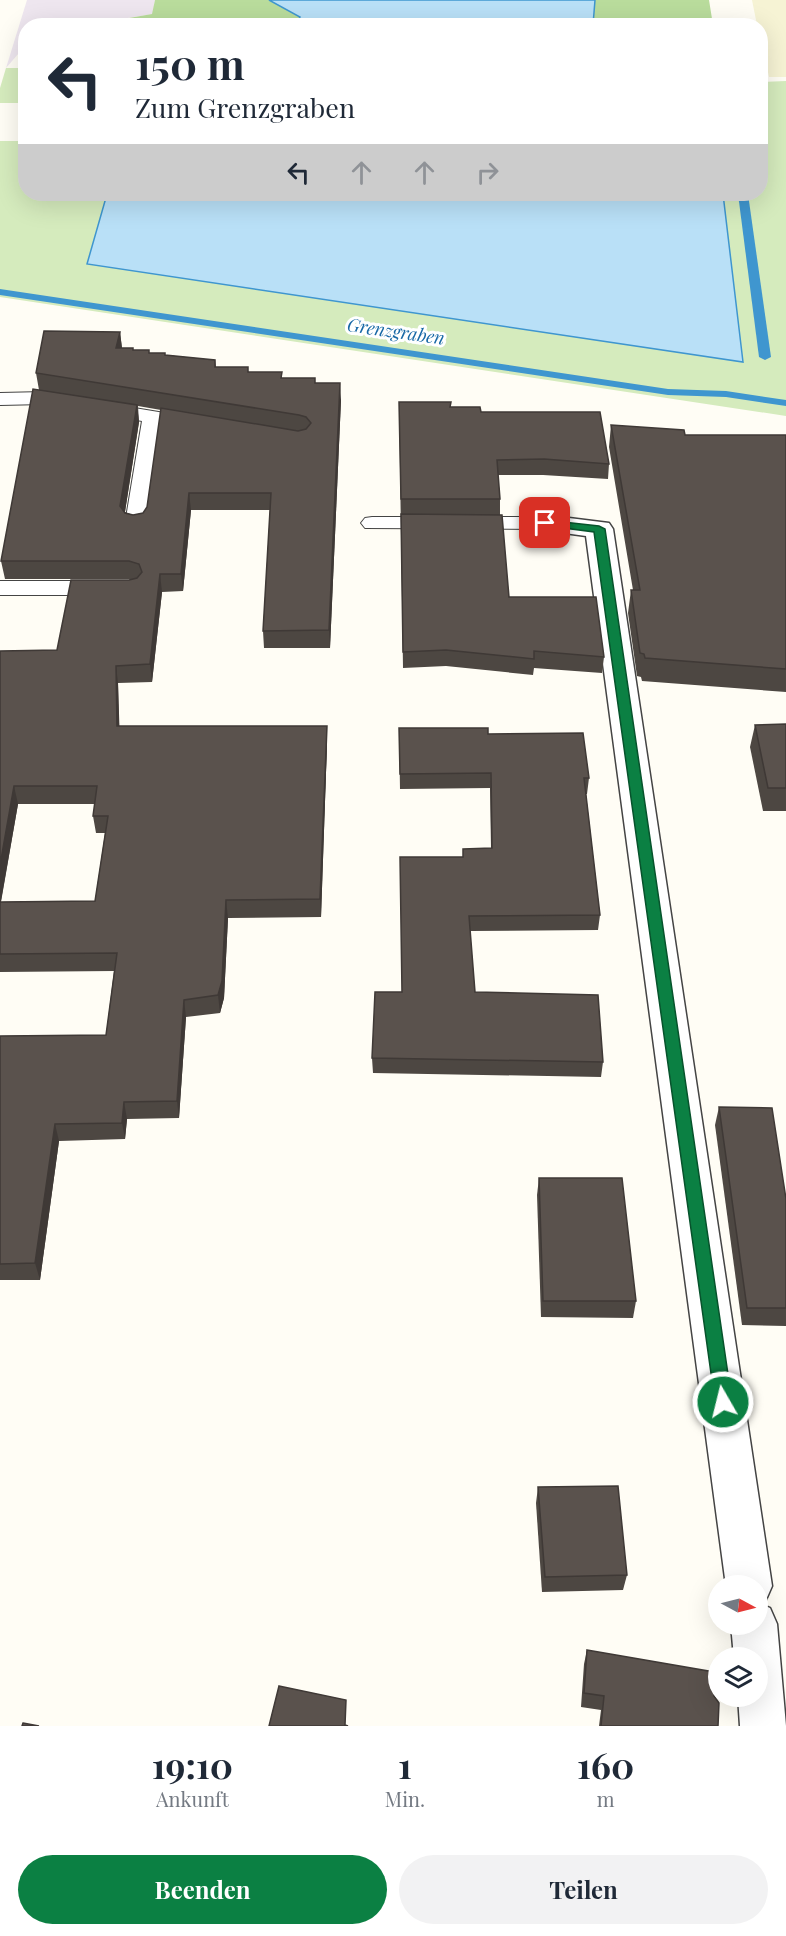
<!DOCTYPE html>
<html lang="de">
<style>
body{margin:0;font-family:"Playfair Display",serif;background:#f2f2f3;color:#1f2937;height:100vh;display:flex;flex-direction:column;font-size:22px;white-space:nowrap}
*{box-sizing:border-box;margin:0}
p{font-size:20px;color:#747a83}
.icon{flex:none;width:33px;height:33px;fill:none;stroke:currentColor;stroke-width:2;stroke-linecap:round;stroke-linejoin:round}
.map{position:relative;height:1726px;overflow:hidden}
.details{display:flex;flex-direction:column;background:#fff;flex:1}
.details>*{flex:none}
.hud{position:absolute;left:18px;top:18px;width:750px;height:183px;border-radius:24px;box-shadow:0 6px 24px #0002;background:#fff;color:#1f2937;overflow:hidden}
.needle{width:39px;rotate:97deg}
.tools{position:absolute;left:708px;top:1575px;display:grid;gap:12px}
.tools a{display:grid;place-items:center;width:60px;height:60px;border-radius:50%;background:#fff;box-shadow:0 6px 24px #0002;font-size:30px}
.pin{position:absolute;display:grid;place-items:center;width:51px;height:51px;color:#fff;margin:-26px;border-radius:12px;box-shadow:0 3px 9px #0006}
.me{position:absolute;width:66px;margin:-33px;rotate:352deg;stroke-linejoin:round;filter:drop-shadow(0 0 4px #0008)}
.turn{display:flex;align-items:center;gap:21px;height:126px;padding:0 18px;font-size:27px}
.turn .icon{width:78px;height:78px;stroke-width:2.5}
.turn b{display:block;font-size:42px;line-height:51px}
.lanes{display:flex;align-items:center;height:57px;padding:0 18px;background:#0003;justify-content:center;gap:30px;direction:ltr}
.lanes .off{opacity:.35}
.eta{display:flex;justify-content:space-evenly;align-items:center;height:102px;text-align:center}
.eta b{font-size:36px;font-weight:700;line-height:42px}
.cta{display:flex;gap:12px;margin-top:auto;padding:12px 18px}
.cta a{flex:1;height:69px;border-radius:36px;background:#0b8043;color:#fff;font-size:24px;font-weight:700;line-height:69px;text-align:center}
.cta a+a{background:#f2f2f3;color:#1f2937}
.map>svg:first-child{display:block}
.industrial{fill:#eee6ef}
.farmland{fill:#f6f3d4}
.green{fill:#d5ebbd}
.forest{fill:#b9dc9c}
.water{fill:#b9e0f7;stroke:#3f96cf;stroke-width:1.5}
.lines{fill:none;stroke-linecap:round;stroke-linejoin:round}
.stream{fill:#3f96cf;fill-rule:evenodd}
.lane-casing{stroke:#444;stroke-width:2}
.street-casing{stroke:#444;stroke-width:3}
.lane{fill:#fff;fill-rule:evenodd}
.street{fill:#fff;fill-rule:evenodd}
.wall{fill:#4d4742;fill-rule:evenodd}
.shaded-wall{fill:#3f3936}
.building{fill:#5a524d;stroke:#3f3936;stroke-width:1.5}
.route{fill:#0b8043;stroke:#07532c;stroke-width:1.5}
.labels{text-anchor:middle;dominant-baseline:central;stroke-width:6;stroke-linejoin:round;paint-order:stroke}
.far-water-label{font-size:18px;font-style:italic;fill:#1768a6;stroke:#fff}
</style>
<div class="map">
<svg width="786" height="1726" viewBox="0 0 786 1726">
<rect width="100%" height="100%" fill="#fffdf5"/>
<path class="industrial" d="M27 0H155L153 14 83 25 26 26 25 46 6 68Z"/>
<path class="farmland" d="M752 0H786V77H769L761 39 760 26 757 25Z"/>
<g class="green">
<path d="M6 68H25V103H0V88Z"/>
<path d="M786 81V416L0 297V141H25L26 194H760L761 82Z"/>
</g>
<path class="forest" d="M155 0H709L713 25 83 26 152 14Z"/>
<g class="water">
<path d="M269 0H595L593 25 288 26 296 24 300 17Z"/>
<path d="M107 194H723L743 362 87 264Z"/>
</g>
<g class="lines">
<g class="stream">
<path d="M738 194H748L771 357 765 360 759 357Z"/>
<path d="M0 289 668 389 726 391 786 400V406L726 397 668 395 0 295Z"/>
</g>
<defs>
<g id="lane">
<path d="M44 392 72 398 75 402 72 406 65 408 44 404 0 405V393Z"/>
<path d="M104 403 195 418 202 420 205 424 202 428 195 430 161 424 147 524 143 529 136 530 129 529 125 524 142 421 97 413 94 409 97 405Z"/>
<path d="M372 517H545L552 518 556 523 552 528 545 529 365 528 361 523 365 518Z"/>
<path d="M0 581H104L112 583 115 588 112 593 104 595H0Z"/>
</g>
<path id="street" d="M545 515 609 523 613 529 772 1586 765 1602 761 1604 770 1608 777 1624 786 1726H740L738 1696H758V1658H734L731 1624H758V1586H726L586 536 535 529 531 523 535 517Z"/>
</defs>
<use href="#lane" class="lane-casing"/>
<use href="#street" class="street-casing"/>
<use href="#lane" class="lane"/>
<use href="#street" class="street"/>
</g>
<g class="wall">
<path d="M120 332 122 348 133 350H149V353L166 355 215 360 216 367 249 372H282V378L315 383 341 400 330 648H264L263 631 270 510H191L183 591 162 592 152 682 118 683 119 726H327V744L321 917 228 918 224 998 220 1013 186 1017 179 1118 127 1119 125 1139 59 1141 40 1280H0V1036L106 1035 114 971 0 972V651L57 650 129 580 132 579H5L1 561 39 390 36 373ZM138 406 161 410 147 507 143 513 133 515 125 512 139 422ZM18 804H95L93 816 96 833H105L95 901 1 902Z"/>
<path d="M399 402 450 407 481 412 609 464 608 479 543 475H498L500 499V515L509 597 604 657 602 673 534 668 533 675 446 666 403 668Z"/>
<path d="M611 425 685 435H786V692L642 681 641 677 637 676 628 613 631 590H633L609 447Z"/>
<path d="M786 724V811H763L750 747 755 725Z"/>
<path d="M399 728 488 734 589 778 587 794H586L600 915 598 930 470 931 475 992 603 1062 601 1077 373 1073 372 1058 402 992 491 848 490 788 400 789Z"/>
<path d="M719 1107 786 1199V1326L742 1325 715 1125Z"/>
<path d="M539 1178 636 1301 633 1318 541 1317 537 1195Z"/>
<path d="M538 1487 627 1575 623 1590 542 1592 536 1503Z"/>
<path d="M587 1650 714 1696 718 1726H599L601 1710 581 1707 584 1664Z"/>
</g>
<g class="shaded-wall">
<path d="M120 332 122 349 116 348Z"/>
<path d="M340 383 341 400 330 648 329 630Z"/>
<path d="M137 405 139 422 123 524 120 506Z"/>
<path d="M189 493 191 510 183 591 181 574Z"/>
<path d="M160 574 162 592 152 682 150 664Z"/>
<path d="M116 666 118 683 120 744 117 726Z"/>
<path d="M327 726V744L321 917 320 899Z"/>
<path d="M14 786 18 804 0 906V865Z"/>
<path d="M226 900 228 918 224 998 220 1013 218 995Z"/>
<path d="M184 1000 186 1017 179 1118 177 1101Z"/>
<path d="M124 1102 127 1119 125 1139 122 1123Z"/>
<path d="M55 1124 59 1141 40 1280 35 1263Z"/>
</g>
<g class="building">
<path d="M44 331 120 332 116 348H133V350H149V353H165V355L215 360V367H248V372H282L281 378H315V383H340L329 630 263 631 271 493H189L181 574H160L150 664 116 666 117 726H327L320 899 226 900 222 981 218 995 184 1000 177 1101 124 1102 122 1123 55 1124 35 1263 0 1264V1036L106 1035 117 953 0 954V902L95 901 108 816H93L97 786H14L0 865V651L57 650 71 580H129L137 578 142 572 139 564 129 561H1L33 389 137 405 120 506 125 513 133 515 143 513 147 507 161 408 298 431 306 429 311 423 306 417 299 415 36 373Z"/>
<path d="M399 402H451L450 407H480L481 412H600L609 464 544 459 497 460 500 499H401Z"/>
<path d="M611 425 684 430 685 435H786V669L645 658 644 654 640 653 631 590H640Z"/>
<path d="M401 514 502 515 509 597H596L604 657 534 651V659L446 650 403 652Z"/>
<path d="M786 724V788H768L755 725Z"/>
<path d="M399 728H488V734L583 733 589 778H584L600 915 469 916 475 992 598 995 603 1062 372 1058 375 992H402L400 857H463V849L492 848 491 773 400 774Z"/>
<path d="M719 1107 772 1108 786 1199V1308H747Z"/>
<path d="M539 1178H622L636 1301H543Z"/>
<path d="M618 1486 627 1575 545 1577 538 1487Z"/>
<path d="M587 1650 714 1672V1696L719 1703 718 1726H601L604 1696 584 1693Z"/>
<path d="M279 1686 346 1700 345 1725 348 1726H269Z"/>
<path d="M23 1723 39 1726H22Z"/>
</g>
<path class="route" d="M545 520 599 526 605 529 732 1402 729 1408 723 1410 717 1408 715 1402 594 532 541 525V521Z"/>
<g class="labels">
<g class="far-water-label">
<text transform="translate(396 331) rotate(8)">Grenzgraben</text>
</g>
</g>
</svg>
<div class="tools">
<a><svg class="needle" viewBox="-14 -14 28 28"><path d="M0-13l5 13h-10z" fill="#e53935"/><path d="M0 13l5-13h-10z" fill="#747a83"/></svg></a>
<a><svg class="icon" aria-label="layers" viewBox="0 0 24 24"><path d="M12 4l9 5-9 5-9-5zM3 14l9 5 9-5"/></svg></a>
</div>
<div class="pin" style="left:545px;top:523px;background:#d93025"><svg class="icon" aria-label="arrive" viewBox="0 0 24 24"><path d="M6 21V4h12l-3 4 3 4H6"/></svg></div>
<svg class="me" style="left:723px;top:1402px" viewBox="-20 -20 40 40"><circle r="17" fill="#0b8043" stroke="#fff" stroke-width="3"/><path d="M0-11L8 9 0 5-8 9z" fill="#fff"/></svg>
<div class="hud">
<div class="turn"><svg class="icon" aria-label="left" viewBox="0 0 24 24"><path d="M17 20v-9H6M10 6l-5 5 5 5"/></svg><div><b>150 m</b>Zum Grenzgraben</div></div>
<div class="lanes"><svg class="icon" aria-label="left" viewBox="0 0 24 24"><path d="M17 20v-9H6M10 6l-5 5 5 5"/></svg><svg class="icon off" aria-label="ahead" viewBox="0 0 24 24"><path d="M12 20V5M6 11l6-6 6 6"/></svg><svg class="icon off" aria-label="ahead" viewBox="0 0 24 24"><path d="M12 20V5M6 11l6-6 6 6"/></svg><svg class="icon off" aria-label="right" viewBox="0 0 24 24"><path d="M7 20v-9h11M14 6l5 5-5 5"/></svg></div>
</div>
</div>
<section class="details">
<div class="eta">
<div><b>19:10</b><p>Ankunft</p></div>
<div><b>1</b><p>Min.</p></div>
<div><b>160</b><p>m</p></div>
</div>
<div class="cta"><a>Beenden</a><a>Teilen</a></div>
</section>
